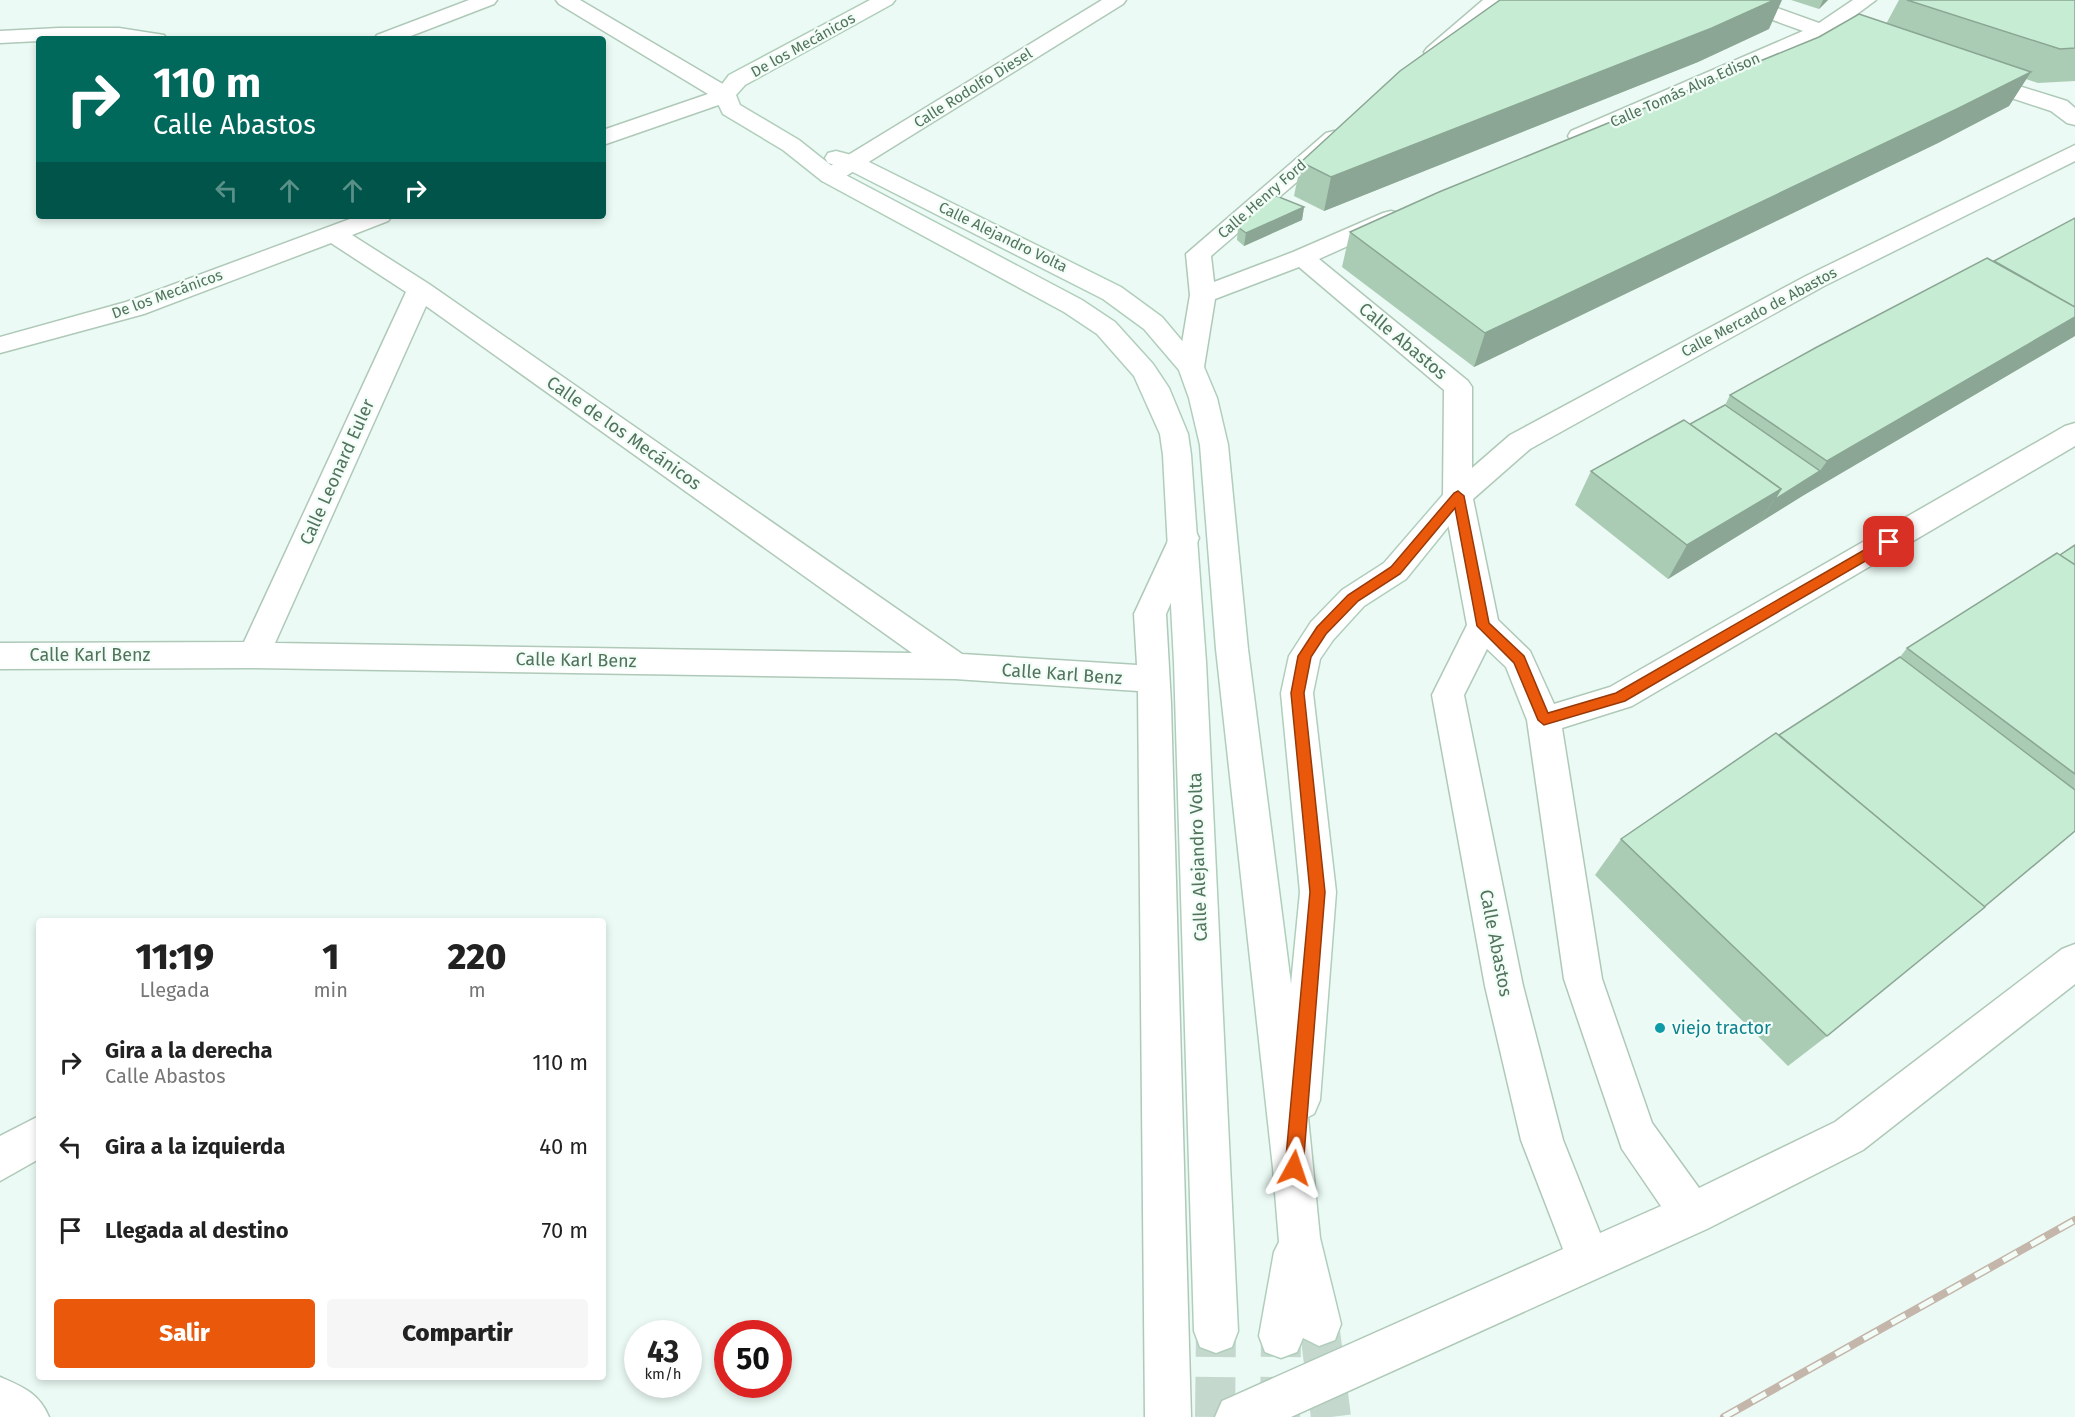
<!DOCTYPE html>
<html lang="es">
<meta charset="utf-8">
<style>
body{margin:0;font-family:"Fira Sans",sans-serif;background:#f6f6f6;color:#222;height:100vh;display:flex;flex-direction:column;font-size:22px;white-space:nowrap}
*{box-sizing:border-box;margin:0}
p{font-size:20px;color:#767676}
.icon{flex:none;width:33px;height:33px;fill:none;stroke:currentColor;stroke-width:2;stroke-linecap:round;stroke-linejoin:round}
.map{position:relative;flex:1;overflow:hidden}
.sheet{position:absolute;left:36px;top:918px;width:570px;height:462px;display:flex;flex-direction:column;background:#fff;border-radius:6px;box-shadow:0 3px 9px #0003}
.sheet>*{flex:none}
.hud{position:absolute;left:36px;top:36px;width:570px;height:183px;border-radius:6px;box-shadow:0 3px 9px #0003;background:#00695c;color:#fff;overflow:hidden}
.speed{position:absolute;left:624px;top:1320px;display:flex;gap:12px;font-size:30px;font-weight:700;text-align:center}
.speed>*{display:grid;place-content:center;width:78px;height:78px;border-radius:50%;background:#fff;box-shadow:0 3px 9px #0003;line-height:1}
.speed small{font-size:15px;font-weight:400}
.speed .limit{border:9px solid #d22;background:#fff;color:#111}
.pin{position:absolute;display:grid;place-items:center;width:51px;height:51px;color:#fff;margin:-26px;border-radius:12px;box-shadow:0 3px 9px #0006}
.me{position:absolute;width:66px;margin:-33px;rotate:5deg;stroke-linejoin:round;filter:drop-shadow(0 0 4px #0008)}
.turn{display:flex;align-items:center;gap:21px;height:126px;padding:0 18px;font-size:27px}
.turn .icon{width:78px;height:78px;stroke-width:2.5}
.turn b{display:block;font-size:42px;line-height:51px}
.lanes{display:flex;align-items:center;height:57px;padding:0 18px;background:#0003;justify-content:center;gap:30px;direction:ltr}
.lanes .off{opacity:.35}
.eta{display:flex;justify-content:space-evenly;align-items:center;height:102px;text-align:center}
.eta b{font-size:36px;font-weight:800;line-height:42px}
.button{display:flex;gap:12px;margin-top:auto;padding:12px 18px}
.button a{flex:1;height:69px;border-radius:6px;background:#ea580c;color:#fff;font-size:24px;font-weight:800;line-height:69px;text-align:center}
.button a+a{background:#f6f6f6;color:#222}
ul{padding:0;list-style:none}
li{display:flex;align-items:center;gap:18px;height:84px;padding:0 18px}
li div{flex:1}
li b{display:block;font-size:22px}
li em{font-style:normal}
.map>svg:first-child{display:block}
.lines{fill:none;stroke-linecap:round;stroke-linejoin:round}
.secondary-tunnel{stroke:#c4d8ce;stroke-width:40;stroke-dasharray:40 20;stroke-linecap:butt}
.minor-casing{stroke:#afc9b9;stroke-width:3}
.tertiary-casing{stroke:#afc9b9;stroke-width:3}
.secondary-casing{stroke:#b0cebc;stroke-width:3}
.minor{fill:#fff;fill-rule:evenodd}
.tertiary{fill:#fff;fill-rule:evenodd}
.secondary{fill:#fff;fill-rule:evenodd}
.rail-casing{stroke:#c4b6aa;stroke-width:8}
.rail{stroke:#f2fdf8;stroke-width:5;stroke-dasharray:16;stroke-linecap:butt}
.wall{fill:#aaccb5}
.shaded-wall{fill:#8ba694}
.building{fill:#c6edd3;stroke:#8ba694;stroke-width:1.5}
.route{fill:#ea580c;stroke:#983908;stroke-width:1.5}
.culture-dot{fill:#0f9aa8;stroke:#f2fdf8;stroke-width:2}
.labels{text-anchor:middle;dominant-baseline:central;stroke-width:4.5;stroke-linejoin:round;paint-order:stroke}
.far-street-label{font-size:15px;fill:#51735b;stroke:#f2fdf8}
.street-label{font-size:18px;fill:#51735b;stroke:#f2fdf8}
.culture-label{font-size:18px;fill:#0d838f;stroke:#f2fdf8;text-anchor:start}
</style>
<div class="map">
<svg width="2075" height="1417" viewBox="0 0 2075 1417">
<rect width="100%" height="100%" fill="#ebfaf4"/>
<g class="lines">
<g class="secondary-tunnel">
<path d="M1319 1324 1331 1417"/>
<path d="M1215 1417 1216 1331"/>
<path d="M1280 1417 1281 1336"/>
</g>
<defs>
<g id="minor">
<path d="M469 0H497L494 4 403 39H374L377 35Z"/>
<path d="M556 0H580L733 90 736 95 733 100 603 145V130L708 94 559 4Z"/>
<path d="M1483 0H1505L1441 56 1434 58 1427 56 1424 52 1427 48Z"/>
<path d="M1726 0H1755L1819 23 1853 0H1876L1837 29 1840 34 1837 38 1830 40 1822 38 1587 141 1579 143 1571 141 1568 136 1571 131 1803 31 1729 4Z"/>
<path d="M59 28H119L164 35 167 39H39V41L0 43V31Z"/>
<path d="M1974 72 2067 101 2075 108V125L2067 123 2051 111 1966 83 1963 78 1966 73Z"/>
<path d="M1334 131 1342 133 1345 138 1342 143 1211 256 1214 282 1293 252 1383 213 1391 211 1399 213 1403 218 1399 223 1319 259 1468 381 1472 387V468L1510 435 1806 276 2075 145V161L1824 286 1530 449 1473 499 1498 620 1530 651 1554 704 1610 687 2065 426 2075 423V446L1632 706 1562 728 1602 979 1652 1123 1699 1188 1835 1122 2062 949 2075 944V984L1863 1150 1707 1229 1291 1417H1215L1222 1401 1563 1249 1521 1140 1485 986 1432 695 1467 625 1443 496 1444 390 1299 267 1215 299 1204 367 1200 373 1191 376 1182 373 1178 367 1190 295 1186 254 1326 133ZM1487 649 1506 667 1527 720 1564 979 1622 1149 1661 1206 1600 1233 1563 1140 1523 986 1464 695Z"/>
<path d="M358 216H392L388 221 352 235 429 284 962 654 1137 665 1134 614 1173 530 1184 527 1195 530 1199 538 1166 614 1171 704 1191 1417H1145L1138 691 955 679 254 668 0 669V643L244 642 406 292 331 243 144 314 0 353V337L126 302ZM426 306 912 653 275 643Z"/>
<path d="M39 1116V1159L0 1181V1136Z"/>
<path d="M0 1377C23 1387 39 1393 49 1417H0Z"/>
</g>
<path id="tertiary" d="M1102 0H1126L1123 4 838 181 830 183 822 181 818 176 822 171Z"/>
<g id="secondary">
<path d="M870 0H895L892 4 745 85 736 95 740 105 799 140 838 171 1082 300 1115 322 1153 364 1169 388 1188 434 1191 455 1206 662 1238 1331 1232 1347 1216 1353 1200 1347 1194 1331 1174 662 1163 455 1160 434 1134 376 1097 334 1064 312 822 181 783 150 723 114 714 95 729 75Z"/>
<path d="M836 151 859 157 1121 287 1162 317 1204 367 1217 398 1228 445 1248 649 1291 984 1300 892 1281 693 1289 656 1311 622 1342 590 1384 563 1448 489 1458 486 1468 489 1473 496 1406 579 1364 606 1333 640 1320 659 1313 693 1336 892 1320 1100 1314 1114 1308 1117 1320 1238 1341 1324 1335 1340 1319 1346 1303 1338 1297 1352 1281 1358 1265 1352 1259 1336 1274 1252 1279 1242 1273 1168 1216 649 1200 445 1189 398 1179 370 1144 329 1103 299 843 167 828 163 825 158 828 153Z"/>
</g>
</defs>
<use href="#minor" class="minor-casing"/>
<use href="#tertiary" class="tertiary-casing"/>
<use href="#secondary" class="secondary-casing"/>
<use href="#minor" class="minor"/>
<use href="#tertiary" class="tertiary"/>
<use href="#secondary" class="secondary"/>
<defs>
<path id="rail" d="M1724 1417 2075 1220"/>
</defs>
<use href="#rail" class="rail-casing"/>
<use href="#rail" class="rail"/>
</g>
<g class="wall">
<path d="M1791 0H1828L1819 9Z"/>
<path d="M1899 0H2075V81L2038 83 2026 79 2009 106 1938 143 1474 367 1342 267 1350 232 1886 24Z"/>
<path d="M1769 29 1698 62 1324 211 1294 196 1301 162Z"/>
<path d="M1304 207 1302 220 1244 246 1237 240 1238 227Z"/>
<path d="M2075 336 1804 495 1668 579 1575 505 1591 471 1690 424 1725 405 1730 395Z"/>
<path d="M2075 545V831L1827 1036 1788 1066 1595 875 1621 839 1900 657 1907 648 2060 555Z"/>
</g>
<g class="shaded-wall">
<path d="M1774 0H1782L1769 29 1698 62 1324 211 1331 177Z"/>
<path d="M1823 0H1828L1819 9Z"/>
<path d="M2031 72 2009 106 1938 143 1474 367 1485 333Z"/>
<path d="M1304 207 1302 220 1244 246 1246 233Z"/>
<path d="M2075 317V336L1804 495 1759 523 1774 500 1820 471 1827 461Z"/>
<path d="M1781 489 1759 523 1668 579 1687 545Z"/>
</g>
<g class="building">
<path d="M1500 0H1774L1712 28 1331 177 1301 162 1400 71Z"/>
<path d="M1907 0H2075V48L2060 49Z"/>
<path d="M1859 14 2031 72 1959 108 1485 333 1350 232 1439 192 1819 37Z"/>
<path d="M1274 195 1304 207 1246 233 1238 227Z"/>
<path d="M2075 218V307L1994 261Z"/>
<path d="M1987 258 2075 307V317L1827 461 1730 395 1817 347Z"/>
<path d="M1725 405 1820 471 1774 500 1781 489 1690 424Z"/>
<path d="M1684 420 1781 489 1687 545 1591 471Z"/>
<path d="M2075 545V565L2060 555Z"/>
<path d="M2057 553 2075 565V774L1907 648Z"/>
<path d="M1900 657 2075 790V831L1984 907 1779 735Z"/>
<path d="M1776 733 1985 907 1827 1036 1621 839Z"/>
</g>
<path class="route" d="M1458 491 1464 496 1489 623 1524 656 1548 713 1616 693 1885 538 1889 537 1895 542 1893 545 1625 701 1544 725 1538 720 1514 663 1477 626 1455 508 1400 574 1358 601 1326 634 1311 657 1304 693 1325 892 1303 1168 1300 1174 1294 1177 1288 1174 1285 1168 1310 892 1291 693 1298 656 1317 627 1348 595 1391 567 1454 493Z"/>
<circle class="culture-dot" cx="1660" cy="1028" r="6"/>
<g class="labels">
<g class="far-street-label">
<text transform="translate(803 45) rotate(-29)">De los Mecánicos</text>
<text transform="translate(973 88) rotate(-32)">Calle Rodolfo Diesel</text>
<text transform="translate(1685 90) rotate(-24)">Calle Tomás Alva Edison</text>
<text transform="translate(1262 199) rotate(-41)">Calle Henry Ford</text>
<text transform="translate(1003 237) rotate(26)">Calle Alejandro Volta</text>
<text transform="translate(167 294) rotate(-20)">De los Mecánicos</text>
<text transform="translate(1759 312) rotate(-28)">Calle Mercado de Abastos</text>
</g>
<g class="street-label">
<text transform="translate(1403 341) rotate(40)">Calle Abastos</text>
<text transform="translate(624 433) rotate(35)">Calle de los Mecánicos</text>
<text transform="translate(337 472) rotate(-66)">Calle Leonard Euler</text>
<text x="90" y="655">Calle Karl Benz</text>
<text transform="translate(576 660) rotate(1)">Calle Karl Benz</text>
<text transform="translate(1062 674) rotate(4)">Calle Karl Benz</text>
<text transform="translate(1198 857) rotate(-92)">Calle Alejandro Volta</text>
<text transform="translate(1496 943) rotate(79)">Calle Abastos</text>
</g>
<g class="culture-label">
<text x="1672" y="1028">viejo tractor</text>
</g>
</g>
</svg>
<div class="speed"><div>43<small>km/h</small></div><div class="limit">50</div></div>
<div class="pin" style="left:1889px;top:542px;background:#d93025"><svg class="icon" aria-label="arrive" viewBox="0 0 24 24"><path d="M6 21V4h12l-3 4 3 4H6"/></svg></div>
<svg class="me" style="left:1294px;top:1168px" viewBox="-20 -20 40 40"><path d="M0-17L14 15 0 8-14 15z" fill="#ea580c" stroke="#fff" stroke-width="4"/></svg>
<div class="hud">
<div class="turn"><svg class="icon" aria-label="right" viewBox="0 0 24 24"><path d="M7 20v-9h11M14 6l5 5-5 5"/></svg><div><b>110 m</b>Calle Abastos</div></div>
<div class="lanes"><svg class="icon off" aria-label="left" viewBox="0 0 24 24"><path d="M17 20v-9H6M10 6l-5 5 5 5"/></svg><svg class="icon off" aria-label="ahead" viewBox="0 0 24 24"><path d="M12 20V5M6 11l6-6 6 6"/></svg><svg class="icon off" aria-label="ahead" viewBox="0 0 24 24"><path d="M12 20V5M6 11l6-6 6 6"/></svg><svg class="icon" aria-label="right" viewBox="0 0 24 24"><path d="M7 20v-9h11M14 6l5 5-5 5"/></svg></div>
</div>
<section class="sheet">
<div class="eta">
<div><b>11:19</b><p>Llegada</p></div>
<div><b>1</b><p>min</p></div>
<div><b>220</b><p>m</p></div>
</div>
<ul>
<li><svg class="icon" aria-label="right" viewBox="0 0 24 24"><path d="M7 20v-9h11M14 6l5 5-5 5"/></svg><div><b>Gira a la derecha</b><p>Calle Abastos</p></div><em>110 m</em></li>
<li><svg class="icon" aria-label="left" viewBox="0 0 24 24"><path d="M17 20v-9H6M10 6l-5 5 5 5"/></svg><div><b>Gira a la izquierda</b></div><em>40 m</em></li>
<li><svg class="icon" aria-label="arrive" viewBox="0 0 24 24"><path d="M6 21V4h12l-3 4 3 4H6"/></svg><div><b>Llegada al destino</b></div><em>70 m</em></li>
</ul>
<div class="button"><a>Salir</a><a>Compartir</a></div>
</section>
</div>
